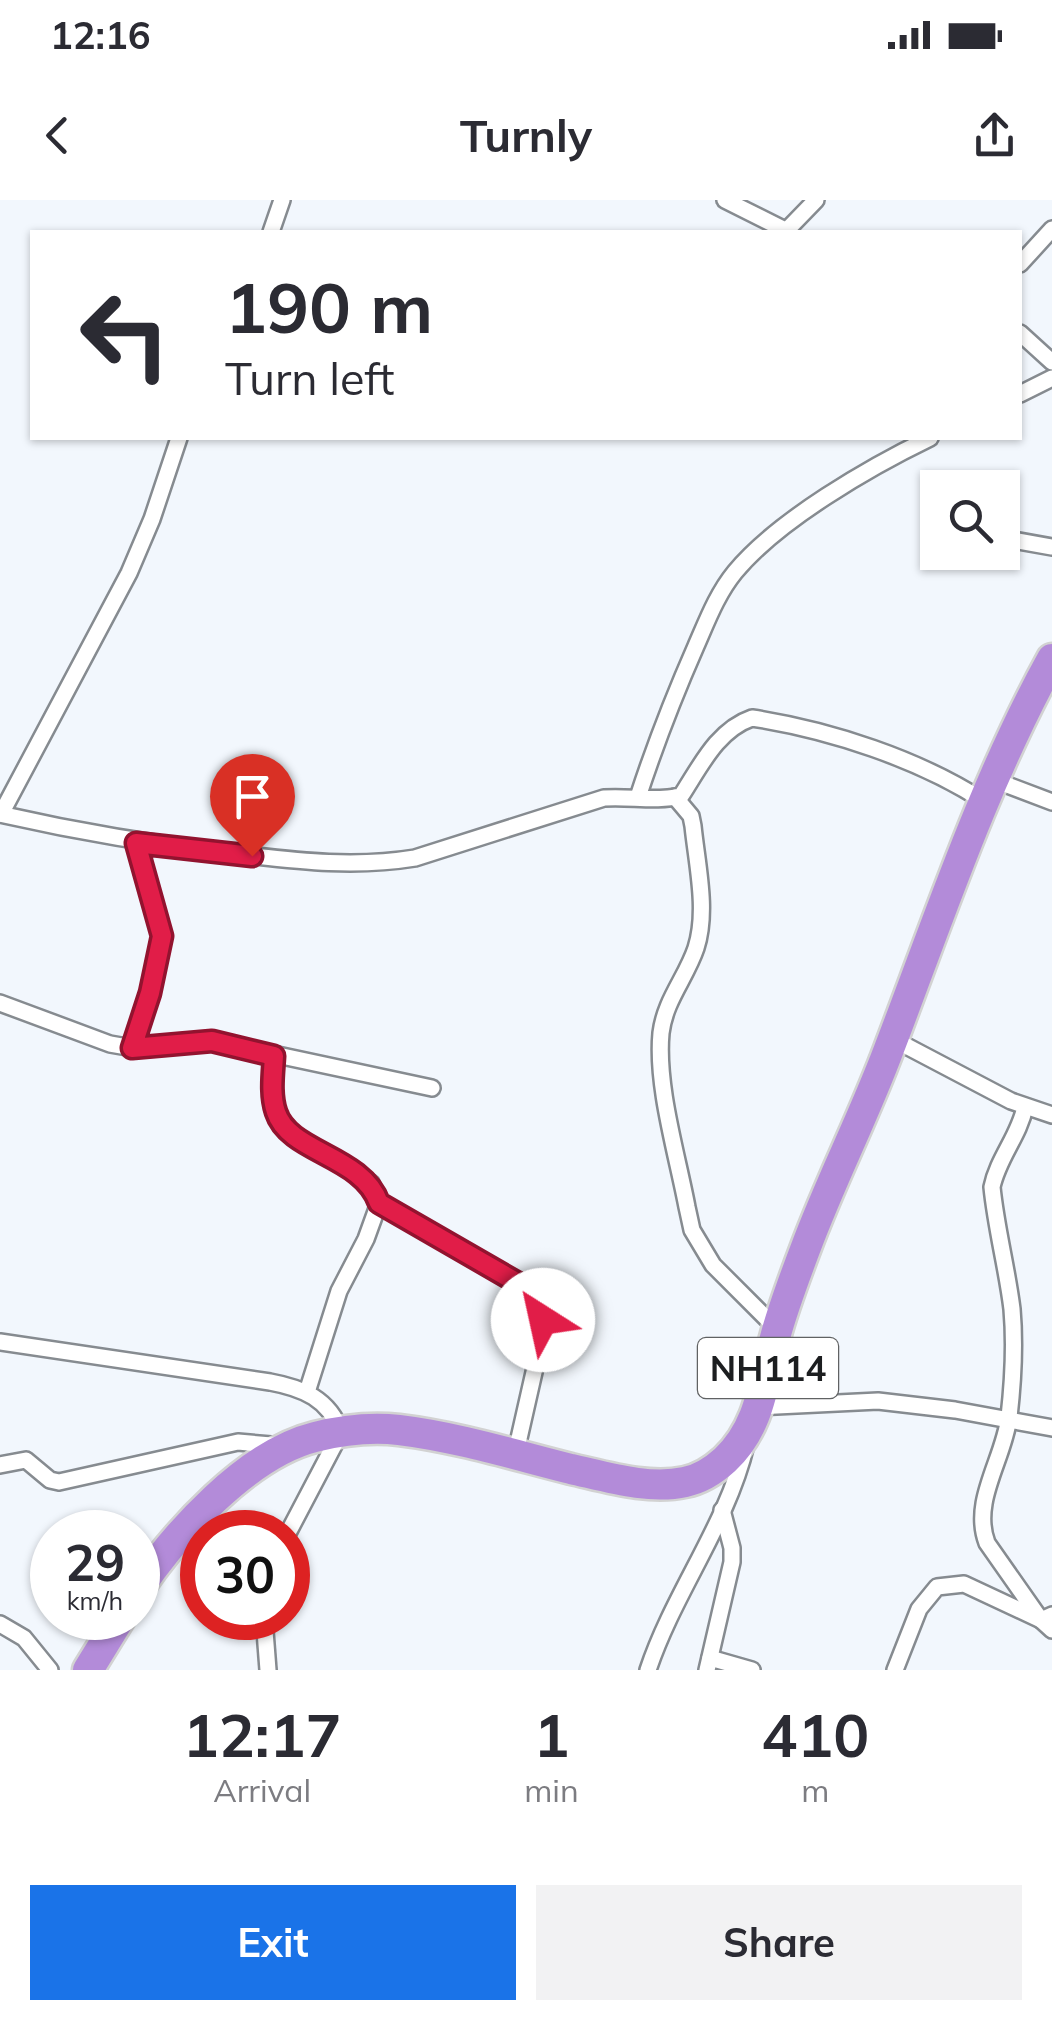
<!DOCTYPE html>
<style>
body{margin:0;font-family:Mulish,sans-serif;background:#f2f2f3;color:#2b2b33;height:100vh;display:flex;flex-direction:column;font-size:38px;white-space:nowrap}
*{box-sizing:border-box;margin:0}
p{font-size:32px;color:#7c7c81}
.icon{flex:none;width:55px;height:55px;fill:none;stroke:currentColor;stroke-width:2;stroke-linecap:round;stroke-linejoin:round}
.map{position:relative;height:1470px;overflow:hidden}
.side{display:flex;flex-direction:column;background:#fff;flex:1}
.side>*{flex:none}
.hud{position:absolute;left:30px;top:30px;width:992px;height:210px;border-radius:0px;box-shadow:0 2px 8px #0004;background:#fff;color:#2b2b33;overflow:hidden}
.controls{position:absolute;left:920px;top:270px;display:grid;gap:20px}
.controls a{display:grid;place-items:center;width:100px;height:100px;border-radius:0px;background:#fff;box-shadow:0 2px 8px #0004;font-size:50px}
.speed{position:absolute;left:30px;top:1310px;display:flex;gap:20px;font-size:50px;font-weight:700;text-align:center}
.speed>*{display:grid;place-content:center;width:130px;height:130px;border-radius:50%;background:#fff;box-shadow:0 2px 8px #0004;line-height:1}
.speed small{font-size:25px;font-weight:400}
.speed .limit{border:15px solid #d22;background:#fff;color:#111}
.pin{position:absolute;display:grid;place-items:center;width:85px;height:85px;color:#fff;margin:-102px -42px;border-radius:50% 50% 50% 0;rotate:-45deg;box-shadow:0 0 10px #0007}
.pin .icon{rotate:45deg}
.me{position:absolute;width:110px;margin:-55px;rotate:325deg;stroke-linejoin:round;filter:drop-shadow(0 0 8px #0008)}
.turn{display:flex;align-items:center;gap:35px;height:210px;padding:0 30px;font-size:45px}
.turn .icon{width:130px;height:130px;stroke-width:2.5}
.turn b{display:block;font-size:70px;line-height:85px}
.eta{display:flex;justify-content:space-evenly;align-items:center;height:170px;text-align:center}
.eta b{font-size:60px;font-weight:700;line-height:70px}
.button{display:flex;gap:20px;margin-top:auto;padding:20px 30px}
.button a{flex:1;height:115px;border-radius:0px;background:#1a73e8;color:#fff;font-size:40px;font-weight:700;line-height:115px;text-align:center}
.button a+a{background:#f2f2f3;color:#2b2b33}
.status{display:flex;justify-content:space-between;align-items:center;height:70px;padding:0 50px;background:#fff;direction:ltr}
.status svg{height:28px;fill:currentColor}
header{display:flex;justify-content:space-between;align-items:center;height:130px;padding:0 30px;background:#fff;font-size:45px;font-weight:700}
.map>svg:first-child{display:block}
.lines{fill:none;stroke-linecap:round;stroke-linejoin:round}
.street-casing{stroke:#868b90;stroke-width:20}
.highway-casing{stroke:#d2d2d2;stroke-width:35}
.street{stroke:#fff;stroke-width:15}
.highway{stroke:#b38bd9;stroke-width:30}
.route-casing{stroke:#92132f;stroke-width:25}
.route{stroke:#e11d48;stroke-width:18}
.labels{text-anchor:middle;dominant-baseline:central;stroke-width:10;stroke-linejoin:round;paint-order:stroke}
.shield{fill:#fff;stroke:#606263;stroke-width:2.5}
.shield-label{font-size:35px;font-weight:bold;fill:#1c1e20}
</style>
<div class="status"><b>12:16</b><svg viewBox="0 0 49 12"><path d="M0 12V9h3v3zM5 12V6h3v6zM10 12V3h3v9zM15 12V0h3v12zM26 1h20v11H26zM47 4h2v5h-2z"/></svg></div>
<header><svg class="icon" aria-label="back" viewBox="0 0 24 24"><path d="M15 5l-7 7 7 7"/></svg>Turnly<svg class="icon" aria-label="share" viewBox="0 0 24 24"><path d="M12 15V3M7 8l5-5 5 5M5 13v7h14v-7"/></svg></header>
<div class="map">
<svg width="1052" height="1470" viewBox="0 0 1052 1470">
<rect width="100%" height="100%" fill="#f2f7fd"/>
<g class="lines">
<defs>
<g id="street">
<path d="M725 0 789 32"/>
<path d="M786 31 816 0"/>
<path d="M271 32 282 0"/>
<path d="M1020 64 1052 29"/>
<path d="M1020 133 1052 162"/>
<path d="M1020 194 1052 178"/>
<path d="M1002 338 1052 347"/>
<path d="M994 580 1052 602"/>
<path d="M638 597C655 545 674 496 696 446 707 421 717 394 735 372 778 320 870 267 930 238"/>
<path d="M675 597 691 616 693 626C697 665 708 711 696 748 686 778 665 800 661 833 656 886 677 954 687 1007L692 1030 713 1065 776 1128"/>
<path d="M0 614C79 632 157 645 237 654 298 661 354 668 415 658L604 598C629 596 656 602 681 596 700 567 717 530 752 518 830 530 919 559 985 602"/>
<path d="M1 614 129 373 152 319 179 238"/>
<path d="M0 803 110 844 133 848 212 841 432 888"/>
<path d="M893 839 1011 901 1052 915"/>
<path d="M133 848 150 793 162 736 136 643"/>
<path d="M274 857C273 886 270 911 290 934L371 983 379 1003 366 1039 339 1091 307 1192"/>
<path d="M1025 907C1019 936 998 958 992 987 996 1028 1007 1068 1012 1109 1015 1143 1013 1182 1009 1217 1004 1259 971 1301 987 1343L1041 1420 1052 1430"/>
<path d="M379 1003 530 1090 539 1103 542 1137 515 1256"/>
<path d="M0 1142 270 1182C303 1188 329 1199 341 1232L288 1333"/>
<path d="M759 1207 878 1201 955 1210 1052 1228"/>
<path d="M0 1265 26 1260 50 1280 59 1282 238 1242 283 1246"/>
<path d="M264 1418 268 1470"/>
<path d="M0 1424 24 1438 50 1470"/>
<path d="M710 1458 752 1470"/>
<path d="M648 1470C674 1392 727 1325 746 1245"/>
<path d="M707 1470 732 1362V1348L722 1310"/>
<path d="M895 1470 919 1409 937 1387 964 1384 1041 1420 1052 1415"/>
</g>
<g id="highway">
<path d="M138 1389C176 1333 247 1254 315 1237 343 1230 371 1227 399 1230 457 1237 515 1255 571 1269 607 1277 649 1290 685 1282 700 1279 714 1270 725 1260 762 1225 763 1180 776 1134 784 1105 795 1076 806 1047 831 980 864 916 889 849 939 718 984 582 1052 459"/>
<path d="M88 1470 120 1418"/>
</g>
</defs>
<use href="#street" class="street-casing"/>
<use href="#highway" class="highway-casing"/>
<use href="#street" class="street"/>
<use href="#highway" class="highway"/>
</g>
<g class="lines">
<defs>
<path id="route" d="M252 656 136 643 162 736 150 793 132 848 212 841 274 856C273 874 270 894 276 912 289 953 362 955 379 1003L530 1090 539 1103 543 1120"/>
</defs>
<use href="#route" class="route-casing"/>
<use href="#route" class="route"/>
</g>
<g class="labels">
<rect class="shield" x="698" y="1138" width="140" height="60" rx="8"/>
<g class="shield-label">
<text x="768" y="1168">NH114</text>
</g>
</g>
</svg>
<div class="controls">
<a><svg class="icon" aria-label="search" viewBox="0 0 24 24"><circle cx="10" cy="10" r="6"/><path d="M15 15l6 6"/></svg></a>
</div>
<div class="speed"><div>29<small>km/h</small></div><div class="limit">30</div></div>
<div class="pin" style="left:252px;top:656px;background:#d93025"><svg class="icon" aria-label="arrive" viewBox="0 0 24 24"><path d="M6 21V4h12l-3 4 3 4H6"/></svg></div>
<svg class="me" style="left:543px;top:1120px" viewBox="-20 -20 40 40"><circle r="19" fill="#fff"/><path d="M0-13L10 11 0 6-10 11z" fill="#e11d48"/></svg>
<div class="hud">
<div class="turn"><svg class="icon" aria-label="left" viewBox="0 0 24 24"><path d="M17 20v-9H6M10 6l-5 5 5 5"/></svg><div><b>190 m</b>Turn left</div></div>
</div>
</div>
<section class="side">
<div class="eta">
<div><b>12:17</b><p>Arrival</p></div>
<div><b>1</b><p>min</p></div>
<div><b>410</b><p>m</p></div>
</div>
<div class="button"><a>Exit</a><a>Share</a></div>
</section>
